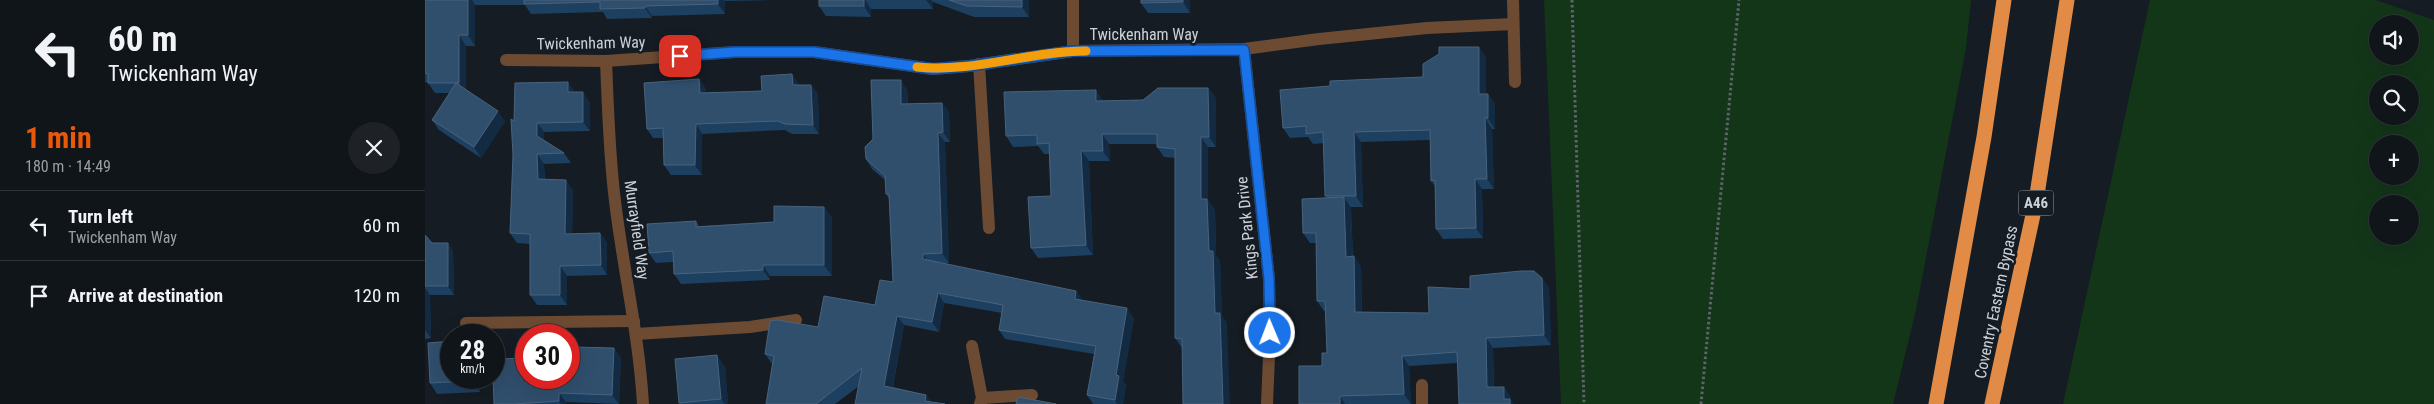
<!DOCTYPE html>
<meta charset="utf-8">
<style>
body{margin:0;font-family:"Roboto Condensed",sans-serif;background:#1e2227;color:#f1f3f6;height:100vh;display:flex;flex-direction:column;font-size:19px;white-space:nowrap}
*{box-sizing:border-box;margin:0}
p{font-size:16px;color:#9c9fa2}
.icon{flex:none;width:28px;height:28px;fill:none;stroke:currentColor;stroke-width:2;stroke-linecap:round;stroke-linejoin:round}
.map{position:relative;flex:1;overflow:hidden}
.side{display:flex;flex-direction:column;background:#10151a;width:425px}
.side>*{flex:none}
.top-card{background:#10151a;color:#f1f3f6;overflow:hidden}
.fabs{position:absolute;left:1944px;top:15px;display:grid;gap:10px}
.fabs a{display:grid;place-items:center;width:50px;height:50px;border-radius:50%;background:#10151a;box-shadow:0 5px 20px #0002,0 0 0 1px #303439;font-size:25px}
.speed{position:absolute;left:15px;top:324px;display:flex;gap:10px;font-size:25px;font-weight:700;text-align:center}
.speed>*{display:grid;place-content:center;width:65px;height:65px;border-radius:50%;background:#10151a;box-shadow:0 5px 20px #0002,0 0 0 1px #303439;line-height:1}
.speed small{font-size:12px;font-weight:400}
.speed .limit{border:8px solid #d22;background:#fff;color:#111}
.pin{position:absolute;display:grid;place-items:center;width:42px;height:42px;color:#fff;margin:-21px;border-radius:10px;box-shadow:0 2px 8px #0006}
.me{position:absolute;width:55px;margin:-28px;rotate:359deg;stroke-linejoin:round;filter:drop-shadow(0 0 4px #0008)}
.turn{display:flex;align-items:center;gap:18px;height:105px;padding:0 25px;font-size:22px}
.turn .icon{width:65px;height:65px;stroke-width:2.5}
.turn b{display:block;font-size:35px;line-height:42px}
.round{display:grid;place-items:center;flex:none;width:52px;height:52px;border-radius:26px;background:#1e2227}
.overview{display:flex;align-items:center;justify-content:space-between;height:85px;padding:0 25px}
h1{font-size:30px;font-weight:700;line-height:38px;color:#ea580c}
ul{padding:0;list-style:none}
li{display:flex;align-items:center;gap:15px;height:70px;padding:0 25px;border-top:1px solid #303439}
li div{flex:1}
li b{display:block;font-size:19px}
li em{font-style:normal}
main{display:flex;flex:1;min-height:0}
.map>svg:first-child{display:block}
.green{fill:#133619;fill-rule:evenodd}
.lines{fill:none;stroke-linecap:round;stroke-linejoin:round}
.path{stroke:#5d646a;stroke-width:3;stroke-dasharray:2.5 2.5;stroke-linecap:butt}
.lane{stroke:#6d4b32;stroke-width:12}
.street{stroke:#6d4b32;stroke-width:12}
.highway{stroke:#e28b47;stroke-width:15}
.wall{fill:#1d3f60}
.shaded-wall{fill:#122a42}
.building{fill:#304f6d;stroke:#49637d}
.route-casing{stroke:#114b97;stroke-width:12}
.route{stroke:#1a73e8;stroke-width:9}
.slow{stroke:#f59e0b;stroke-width:9}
.labels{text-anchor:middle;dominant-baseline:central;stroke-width:5;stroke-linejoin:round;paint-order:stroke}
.shield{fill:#151c23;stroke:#969ba1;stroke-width:1}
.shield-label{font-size:15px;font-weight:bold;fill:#cdd2d7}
.street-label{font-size:16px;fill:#cdd2d7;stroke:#151c23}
</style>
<main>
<section class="side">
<div class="top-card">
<div class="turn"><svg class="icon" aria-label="left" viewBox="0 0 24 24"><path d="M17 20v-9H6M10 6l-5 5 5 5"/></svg><div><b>60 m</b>Twickenham Way</div></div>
</div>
<div class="overview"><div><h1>1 min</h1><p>180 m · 14:49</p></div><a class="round"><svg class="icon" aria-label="close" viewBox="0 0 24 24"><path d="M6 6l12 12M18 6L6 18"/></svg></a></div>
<ul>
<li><svg class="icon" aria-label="left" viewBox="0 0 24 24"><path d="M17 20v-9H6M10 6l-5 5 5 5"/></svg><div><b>Turn left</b><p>Twickenham Way</p></div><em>60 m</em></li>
<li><svg class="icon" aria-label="arrive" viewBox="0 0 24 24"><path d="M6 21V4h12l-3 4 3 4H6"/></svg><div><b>Arrive at destination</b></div><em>120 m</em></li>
</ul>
</section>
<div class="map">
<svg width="2009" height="404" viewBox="0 0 2009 404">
<rect width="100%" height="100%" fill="#151c23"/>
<g class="green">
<path d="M1119 0H1546L1541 48 1491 310 1468 404H1136Z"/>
<path d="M1725 0H1951L2009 20V404H1638ZM1952 24H1985V56H1952ZM1952 84H1985V116H1952ZM1952 144H1985V176H1952ZM1952 204H1985V236H1952Z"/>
</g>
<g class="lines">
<g class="path">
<path d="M1147 0 1159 404"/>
<path d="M1276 404 1314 0"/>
</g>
<g class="lane">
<path d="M554 64 564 228"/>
<path d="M41 323 209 321"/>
<path d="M211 334 325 327 371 320"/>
</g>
<g class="street">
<path d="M648 0V51"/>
<path d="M1088 0 1090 82"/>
<path d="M819 49 844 279 845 333 842 404"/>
<path d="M81 60 181 61 310 52H389L508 69 544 66 648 51 819 49 894 39 1002 28 1088 24"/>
<path d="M181 61C183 107 184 154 190 201 198 269 214 335 218 404"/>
<path d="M547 346 557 398 555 404"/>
<path d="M997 385V404"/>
<path d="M557 398 607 395"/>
</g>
<g class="highway">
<path d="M1511 404 1559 137 1579 0"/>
<path d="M1567 404 1611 201 1642 0"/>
</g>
</g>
<g class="wall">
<path d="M0 0H346L300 1V14L227 16V18L182 19 178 12 106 14 100 5H50V46H41V90L80 121 56 158 14 130 7 120 25 93H10L3 83 0 82Z"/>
<path d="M394 0H604V17H549L508 2V9H446V17L401 16 394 6Z"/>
<path d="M765 0V13H723L716 3Z"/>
<path d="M1061 57V94H1063L1070 104V129H1067L1069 189H1057L1058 238 1018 239 1011 229 1010 186 1006 181 1005 140 936 142 938 207H926L928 257 929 256 936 267 937 312 1004 313 1045 289 1117 278 1124 288 1126 345 1068 348 1069 387H1079L1086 397V400L1032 363 984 366 986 404H874L897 366 902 353 901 311H899L892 301 891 243H885L878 233 902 198 900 196 899 143 888 144 883 137 865 138 858 128 905 86 998 77Z"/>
<path d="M367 74 374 85H386L393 94 394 134H367L360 130 277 134V175H246L239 165 238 138H228L222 129 274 79 281 89V93L337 91Z"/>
<path d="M783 88 791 98V147H783V200L790 210 791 255 795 261 797 316 802 323 757 348 750 338V158L739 157 732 147V144H684L685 161H664L668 255 613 258 606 248 626 196 624 154H619L613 146 588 147 581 136 678 100V101L718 100Z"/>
<path d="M482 89 483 104 517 103 524 112 525 142H520L524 263H516L658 301 709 318 698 381 701 385 698 404H668L662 395 669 354 580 339 574 330 577 313 519 303 514 332 479 325 468 387 501 395 506 402 430 404 434 386 410 404H341L347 364 340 354 393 327 450 305 468 282 464 199 461 194 460 180 447 169 441 159 448 139Z"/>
<path d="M150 92 165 102V131L119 132V140L139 153 146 163 119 164 120 179 148 190 147 234 175 233 182 243V275L142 276V305H112L105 295V244L92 243 85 233 89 121Z"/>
<path d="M399 207 407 217V276H345V280L256 284 249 274 248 262 231 263 224 253 271 221 274 226 349 222Z"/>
<path d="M0 235 7 243H23L28 252 29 295H5L6 338 0 339Z"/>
<path d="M189 348 196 358 194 404 141 402V404H69L147 357Z"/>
<path d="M300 366 303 404H255L254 403Z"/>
<path d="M54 378 55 392 12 394 5 383Z"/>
</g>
<g class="shaded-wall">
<path d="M43 0H47L50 5V46L43 35Z"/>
<path d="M293 0H299L300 1V14L293 4Z"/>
<path d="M439 0H440L446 9V17L439 6Z"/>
<path d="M501 0H506L508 2V9Z"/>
<path d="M597 0H604V17L597 7Z"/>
<path d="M758 0H765V13L758 2Z"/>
<path d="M220 6 227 16V18L220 8Z"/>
<path d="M34 35 41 46V93L34 83Z"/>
<path d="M1054 47 1061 57V105L1054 94Z"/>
<path d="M367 74 374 84V95L368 85Z"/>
<path d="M274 79 281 89 282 103 275 93Z"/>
<path d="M476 80 482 89 483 114 476 104Z"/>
<path d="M143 82 150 92H143Z"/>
<path d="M386 85 393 94 394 134 388 125Z"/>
<path d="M783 88 791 98V147L784 137Z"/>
<path d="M671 90 678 100 679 111 671 101Z"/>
<path d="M158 92 165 102V131L158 122Z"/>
<path d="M1063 94 1070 104V129L1063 118Z"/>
<path d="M517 103 524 112 525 142 518 132Z"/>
<path d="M73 111 80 121 56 158 49 147Z"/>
<path d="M1060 118 1067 129 1069 189 1062 179Z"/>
<path d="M112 123 119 132V146L112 136Z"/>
<path d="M271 124 277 134V175L270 165Z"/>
<path d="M929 132 936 142 938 207 931 196Z"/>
<path d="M513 133 520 142 524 263 517 253Z"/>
<path d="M677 134 684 144 685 161 678 151Z"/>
<path d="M776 137 783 147V200L790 210 791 255 795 261 797 316 802 323 805 404H798L790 313 776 199Z"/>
<path d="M656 151 664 161 668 255 661 245Z"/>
<path d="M112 154 119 164 120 189 113 179Z"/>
<path d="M1050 179 1057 189 1058 238 1051 228Z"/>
<path d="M141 180 148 190 147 244 140 234Z"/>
<path d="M919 197 926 208 928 267 921 257Z"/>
<path d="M399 207 407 217V276L399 265Z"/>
<path d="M175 233 182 243V275L176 265Z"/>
<path d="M23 243 28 252 29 295 23 286Z"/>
<path d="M498 254 505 264 498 259Z"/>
<path d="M929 256 936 267 937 322 930 312Z"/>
<path d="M338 265 345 276V280L338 270Z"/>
<path d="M135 266 142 276V305L135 295Z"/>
<path d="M1117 278 1124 288 1126 345 1119 335Z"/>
<path d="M0 288 5 295 6 338 0 330Z"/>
<path d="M651 291 658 300 650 299Z"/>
<path d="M513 293 519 303 514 332 507 322Z"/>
<path d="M702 308 709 318 698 381 701 385 698 404H692L690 400 691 375Z"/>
<path d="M472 316 479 325 466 395 459 386Z"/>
<path d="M1061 338 1068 348 1069 397 1062 387Z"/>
<path d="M189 348 196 358 194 404 187 395Z"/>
<path d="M292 355 300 366 303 404H300L296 399Z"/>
<path d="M977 356 984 366 986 404 979 394Z"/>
<path d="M47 378H54L55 392 47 381Z"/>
<path d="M1079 387 1086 397V400L1089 404H1083L1079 399Z"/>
<path d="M134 393 141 402V404H136L134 401Z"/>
<path d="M501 395 507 404 500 401Z"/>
<path d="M915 396 920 404H915Z"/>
</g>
<g class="building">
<path d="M0 0H43V35H34V83H3V74L0 73Z"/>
<path d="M99 0H293V4L220 6V8L175 9V2L99 4Z"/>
<rect x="394" y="0" width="45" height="6"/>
<path d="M524 0H597V7L542 6Z"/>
<path d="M716 0H758V2L716 3Z"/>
<path d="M1014 47H1054V94H1063V118H1060L1062 179H1050L1051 228 1011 229 1010 180 1006 181 1005 130 929 132 931 196H900L898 132 881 134V126L858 128 855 90 905 86V81L998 77V64L1014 54Z"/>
<path d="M367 74 368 85H386L388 125 360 124 353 121 271 124 270 165H239L238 128 222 129 219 83 274 79 275 93 337 91 336 76Z"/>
<path d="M446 80H476V104L517 103 518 132 513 133 517 253 498 254V259L651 291 650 299 702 308 691 375 694 376 690 400 662 395 671 346 574 330 578 305 513 293 507 322 472 316 459 386 501 395 500 401 520 404H430L437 368 391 404H341L349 356 340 354 345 321 352 320 393 327 399 296 450 305 455 280 468 282 464 194H461L460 176 441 159 440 147 448 139Z"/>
<path d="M143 82V92H158V122L112 123V136L139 153 112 154 113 179 141 180 140 234 175 233 176 265 135 266V295H105V234L85 233 88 155 86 119 89 121 90 83Z"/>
<path d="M31 83 73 111 49 147 7 120Z"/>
<path d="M733 88H783L784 137H776V199H782L784 251H788L790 313H795L798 404H758L757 339 750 338V149L732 147V134H677L678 151H656L661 245 606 248 603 197 626 196 624 143 612 144V135L581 136 579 92 671 90V101L718 100Z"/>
<path d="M919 197 921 257 929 256 930 312 1004 313 1003 287 1045 289V276L1096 271H1109L1117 278 1119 335 1061 338 1062 387H1079V399H1085V404H1034L1032 352 977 356 979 394 915 396V404H874V366H897V353H902L900 301H892L891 233H878L877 199Z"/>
<path d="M349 206 399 207V265H338V270L249 274 248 251 224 253 222 224 271 221V227L349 222Z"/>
<path d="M0 235 7 243H23V286H0Z"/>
<path d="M26 341V378H47V381L5 383 3 343Z"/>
<path d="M148 347 189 348 187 395 134 393V401L90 404H69L68 378H69V359L101 358V378H144V357H147Z"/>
<path d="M292 355 296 399 254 403 250 359Z"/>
<path d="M593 397 631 404H591Z"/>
</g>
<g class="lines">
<defs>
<path id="route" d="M255 56 310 52H389L508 69 544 66 648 51 819 50 844 279 845 333"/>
</defs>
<use href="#route" class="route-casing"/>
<use href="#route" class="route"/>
<path class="slow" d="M492 67C548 73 604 51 661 51"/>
</g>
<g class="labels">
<rect class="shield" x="1593.5" y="190.5" width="35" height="25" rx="4"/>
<g class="shield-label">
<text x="1611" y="203">A46</text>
</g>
<g class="street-label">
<text x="719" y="34">Twickenham Way</text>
<text transform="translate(166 43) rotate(-1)">Twickenham Way</text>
<text transform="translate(822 228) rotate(-96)">Kings Park Drive</text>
<text transform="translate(212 230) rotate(82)">Murrayfield Way</text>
<text transform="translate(1571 302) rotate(-78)">Coventry Eastern Bypass</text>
</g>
</g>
</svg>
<div class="fabs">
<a><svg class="icon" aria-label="sound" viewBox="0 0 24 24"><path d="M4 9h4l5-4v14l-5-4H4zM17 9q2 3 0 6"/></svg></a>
<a><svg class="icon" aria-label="search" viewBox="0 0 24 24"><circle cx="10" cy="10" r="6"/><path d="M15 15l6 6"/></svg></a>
<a>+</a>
<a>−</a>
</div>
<div class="speed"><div>28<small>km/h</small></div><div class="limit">30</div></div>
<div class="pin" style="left:255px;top:56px;background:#d93025"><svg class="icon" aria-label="arrive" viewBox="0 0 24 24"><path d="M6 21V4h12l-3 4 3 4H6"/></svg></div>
<svg class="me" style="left:845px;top:333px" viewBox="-20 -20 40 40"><circle r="17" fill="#1a73e8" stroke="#fff" stroke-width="3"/><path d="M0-11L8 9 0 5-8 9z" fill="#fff"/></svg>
</div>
</main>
